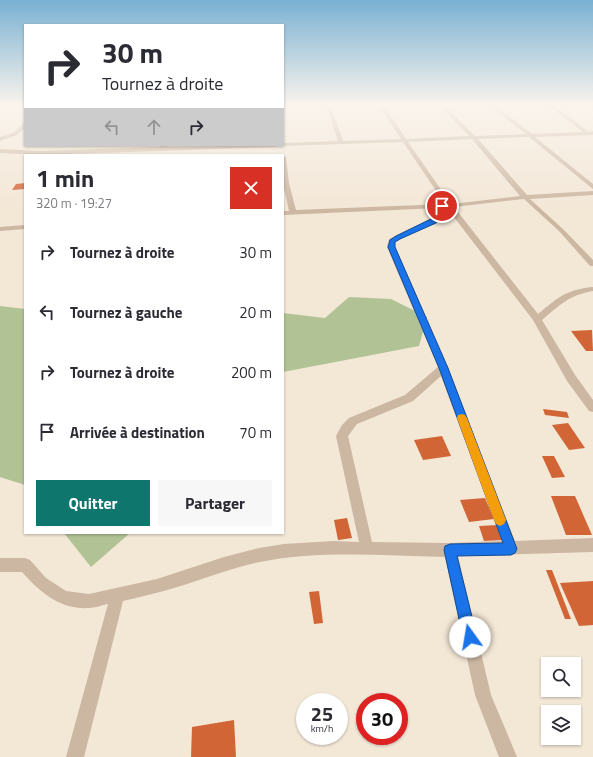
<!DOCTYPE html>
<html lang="fr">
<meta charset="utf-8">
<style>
body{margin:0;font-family:"Titillium Web",sans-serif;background:#f7f7f7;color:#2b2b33;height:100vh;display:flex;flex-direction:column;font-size:15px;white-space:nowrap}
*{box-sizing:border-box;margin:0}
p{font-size:13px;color:#7c7c81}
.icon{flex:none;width:22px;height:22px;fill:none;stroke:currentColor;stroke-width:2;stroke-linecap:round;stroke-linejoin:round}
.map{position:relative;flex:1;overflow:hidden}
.drawer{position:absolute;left:24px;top:154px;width:260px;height:380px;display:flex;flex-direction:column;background:#fff;border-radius:0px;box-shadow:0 1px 3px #0004}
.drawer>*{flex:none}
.top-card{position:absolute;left:24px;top:24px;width:260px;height:122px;border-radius:0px;box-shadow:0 1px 3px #0004;background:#fff;color:#2b2b33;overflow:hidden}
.buttons{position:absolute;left:541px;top:657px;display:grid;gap:8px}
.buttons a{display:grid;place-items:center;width:40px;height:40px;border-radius:0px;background:#fff;box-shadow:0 1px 3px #0004;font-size:20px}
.speed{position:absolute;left:296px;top:693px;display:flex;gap:8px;font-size:20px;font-weight:700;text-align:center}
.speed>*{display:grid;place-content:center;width:52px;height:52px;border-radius:50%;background:#fff;box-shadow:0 1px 3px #0004;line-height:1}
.speed small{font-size:10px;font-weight:400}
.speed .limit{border:6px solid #d22;background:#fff;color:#111}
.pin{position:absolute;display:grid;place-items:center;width:34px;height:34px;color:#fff;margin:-17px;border:2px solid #fff;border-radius:50%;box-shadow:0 1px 4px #0007}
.me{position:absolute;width:44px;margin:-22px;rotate:347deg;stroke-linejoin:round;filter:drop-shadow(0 0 3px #0008)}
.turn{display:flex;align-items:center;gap:14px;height:84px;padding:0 12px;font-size:18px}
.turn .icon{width:52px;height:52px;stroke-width:2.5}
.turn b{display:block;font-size:28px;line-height:34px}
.lanes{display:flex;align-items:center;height:38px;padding:0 12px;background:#0003;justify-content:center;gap:20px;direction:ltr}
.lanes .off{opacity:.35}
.round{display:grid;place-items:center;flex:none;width:42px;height:42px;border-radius:0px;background:#f7f7f7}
.overview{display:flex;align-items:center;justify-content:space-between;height:68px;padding:0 12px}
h1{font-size:24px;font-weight:700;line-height:30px}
.action{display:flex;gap:8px;margin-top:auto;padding:8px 12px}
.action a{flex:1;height:46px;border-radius:0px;background:#0f766e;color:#fff;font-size:16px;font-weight:700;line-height:46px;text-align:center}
.action a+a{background:#f7f7f7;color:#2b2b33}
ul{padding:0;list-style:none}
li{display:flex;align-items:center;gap:12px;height:60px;padding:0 12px}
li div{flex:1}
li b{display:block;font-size:15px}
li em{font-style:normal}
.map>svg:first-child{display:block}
.green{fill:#b1c395}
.building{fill:#d16536}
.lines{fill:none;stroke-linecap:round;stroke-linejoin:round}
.minor{fill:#ccb7a2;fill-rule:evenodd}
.route{fill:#1a73e8;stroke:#114b97}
.slow{fill:#f59e0b}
</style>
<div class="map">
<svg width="593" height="757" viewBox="0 0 593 757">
<rect width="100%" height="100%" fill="#f3e7d6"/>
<g class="green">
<path d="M349 297 391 299 427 317 419 346 283 372V313L325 318Z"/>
<path d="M0 306 25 309V485L0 477Z"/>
<path d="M64 533H130L91 567Z"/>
</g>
<g class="building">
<path d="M25 183V189L12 190 16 184Z"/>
<path d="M592 330 593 351H586L571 331Z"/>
<path d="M543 409 567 412 569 418 545 415Z"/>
<path d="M568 423 585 448 569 450 552 425Z"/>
<path d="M442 436 451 456 423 460 414 440Z"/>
<path d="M542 456H554L565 477 552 478Z"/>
<path d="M551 496H575L592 535H566Z"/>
<path d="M485 498 494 519 469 522 460 500Z"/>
<path d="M347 518 352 538 338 540 334 520Z"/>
<path d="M498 525 503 540 484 541 479 526Z"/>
<path d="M546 570H552L571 619H565Z"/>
<path d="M593 581V625L579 626 560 583Z"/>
<path d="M319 591 323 623 314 624 309 592Z"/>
<path d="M234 720 236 757H191L192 727Z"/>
</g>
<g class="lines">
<g class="minor">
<path d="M326 104H330L343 141 401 139 378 104H383L406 139 469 136 438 104H443L475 136 526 134 488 104H493L532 134 583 132 546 104H552L589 132 593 131V135L535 137 593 184V189L529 137 478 139 527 195 593 191V195L530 199 564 230 593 260V266H590L560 232 524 199 454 207 538 314C559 297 565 290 593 287V291C569 295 560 305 542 320L575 375 593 400V412L589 411 567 381 533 320 447 208H445L442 218 395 242V247L448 368 515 541 593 538V552L458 556 491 695 517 757H499L475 695 445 557C384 556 320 550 260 562 240 566 221 573 202 579 176 588 150 595 123 601L84 757H66L108 604C102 605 95 608 89 608 60 610 40 592 22 572H0V558H25L30 560 46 578 66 591 89 594 157 579 224 557 259 548 284 544 333 541 359 542 336 436 342 425 349 418 405 395 438 367 387 247 389 239 437 216 438 208 283 215V211H289L283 183V155L286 157 289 183 296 210 445 204 403 142 281 146 280 145H283V143L338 141ZM472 139 520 196 451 204 408 142ZM441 376 502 541 450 543 372 542 348 436 357 424 413 401Z"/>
<path d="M23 124H25V128L17 135 0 141V137L13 133Z"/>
<path d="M160 145H166L165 146 169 147 278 145 275 147 40 155 0 153V149L40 151 160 147Z"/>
<path d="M25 225V229L0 231V227Z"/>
</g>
</g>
<linearGradient id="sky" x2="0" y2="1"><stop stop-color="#79b1d2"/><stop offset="0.5" stop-color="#faf4ed"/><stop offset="1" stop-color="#faf4ed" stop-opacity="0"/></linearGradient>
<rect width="593" height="210" fill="url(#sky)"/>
<path class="route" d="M442 204 445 206 442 218 436 223 400 239 395 242V247L448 368 517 549 515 553 511 555 457 556 477 637 475 642 470 644 465 642 463 637 444 550 445 546 450 544 503 543 439 368 388 247 390 240 396 236 437 216 439 206Z"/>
<path class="slow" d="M462 414 465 415 467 418 506 520 504 524 500 526 496 524 494 520 457 418 458 415Z"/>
</svg>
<div class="buttons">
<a><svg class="icon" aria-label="search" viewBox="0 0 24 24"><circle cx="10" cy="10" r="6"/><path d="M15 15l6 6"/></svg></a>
<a><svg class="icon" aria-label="layers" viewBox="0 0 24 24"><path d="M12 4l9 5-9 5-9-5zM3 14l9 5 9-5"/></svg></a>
</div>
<div class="speed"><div>25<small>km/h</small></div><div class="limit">30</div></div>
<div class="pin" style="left:442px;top:206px;background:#d93025"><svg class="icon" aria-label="arrive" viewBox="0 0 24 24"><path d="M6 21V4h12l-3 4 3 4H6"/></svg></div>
<svg class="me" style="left:470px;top:637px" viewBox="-20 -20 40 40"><circle r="19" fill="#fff"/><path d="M0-13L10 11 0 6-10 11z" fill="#1a73e8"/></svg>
<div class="top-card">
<div class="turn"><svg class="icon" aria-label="right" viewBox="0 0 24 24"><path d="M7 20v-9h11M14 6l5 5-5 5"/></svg><div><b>30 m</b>Tournez à droite</div></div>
<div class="lanes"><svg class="icon off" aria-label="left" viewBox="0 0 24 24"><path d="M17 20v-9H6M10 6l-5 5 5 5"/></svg><svg class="icon off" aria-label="ahead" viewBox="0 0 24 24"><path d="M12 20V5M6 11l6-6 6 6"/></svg><svg class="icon" aria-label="right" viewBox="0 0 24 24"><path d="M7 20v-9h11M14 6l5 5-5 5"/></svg></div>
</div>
<section class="drawer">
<div class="overview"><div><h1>1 min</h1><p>320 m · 19:27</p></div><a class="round" style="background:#d93025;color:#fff"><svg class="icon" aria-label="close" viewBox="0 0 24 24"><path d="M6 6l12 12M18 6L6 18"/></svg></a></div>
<ul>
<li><svg class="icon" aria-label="right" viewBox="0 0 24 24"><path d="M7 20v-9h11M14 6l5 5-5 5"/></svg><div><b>Tournez à droite</b></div><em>30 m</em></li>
<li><svg class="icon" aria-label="left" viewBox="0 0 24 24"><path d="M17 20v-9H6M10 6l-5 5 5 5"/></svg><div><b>Tournez à gauche</b></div><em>20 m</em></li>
<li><svg class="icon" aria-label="right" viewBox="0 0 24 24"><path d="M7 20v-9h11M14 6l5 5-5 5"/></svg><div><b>Tournez à droite</b></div><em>200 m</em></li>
<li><svg class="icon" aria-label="arrive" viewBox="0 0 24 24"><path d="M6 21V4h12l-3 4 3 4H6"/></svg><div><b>Arrivée à destination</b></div><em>70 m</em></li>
</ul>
<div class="action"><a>Quitter</a><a>Partager</a></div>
</section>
</div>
